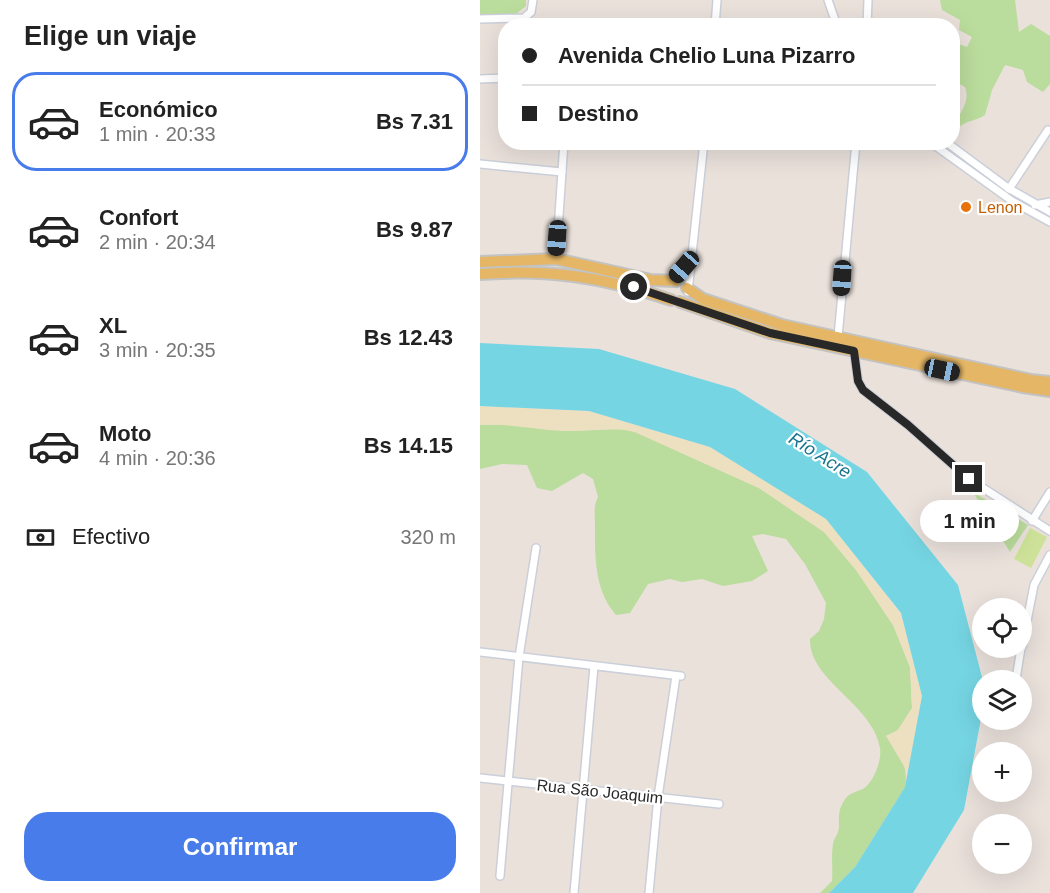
<!DOCTYPE html>
<html lang="es">
<meta charset="utf-8">
<style>
body{margin:0;font-family:Arial,sans-serif;background:#f2f2f2;color:#222;height:100vh;display:flex;flex-direction:column;font-size:22px;white-space:nowrap}
*{box-sizing:border-box;margin:0}
p{font-size:20px;color:#767676}
.icon{flex:none;width:33px;height:33px;fill:none;stroke:currentColor;stroke-width:2;stroke-linecap:round;stroke-linejoin:round}
.map{position:relative;flex:1;overflow:hidden}
.sheet{display:flex;flex-direction:column;background:#fff;width:480px}
.sheet>*{flex:none}
.hud{position:absolute;left:18px;top:18px;width:462px;height:132px;border-radius:24px;box-shadow:0 6px 24px #0002;display:grid;align-content:center;height:132px;padding:0 24px;background:#fff}
.fabs{position:absolute;left:492px;top:598px;display:grid;gap:12px}
.fabs a{display:grid;place-items:center;width:60px;height:60px;border-radius:50%;background:#fff;box-shadow:0 6px 24px #0002;font-size:30px}
.end{position:absolute;width:27px;height:27px;margin:-14px;border:8px solid #282828;background:#fff;box-shadow:0 0 0 3px #fff}
.from{border-radius:50%}
.bubble{position:absolute;height:42px;border-radius:21px;background:#fff;box-shadow:0 6px 24px #0002;font-size:20px;font-weight:700;line-height:42px;text-align:center}
.car{position:absolute;width:18px;height:36px;margin:-18px -9px;border-radius:8px;box-shadow:0 0 4px 2px #0007;background:linear-gradient(#222 24%,#8ab4d8 0 40%,#222 0 76%,#8ab4d8 0 86%,#222 0)}
.hud b{display:flex;align-items:center;gap:21px;height:57px;font-size:22px}
.hud b+b{border-top:2px solid #e0e0e0}
.hud i{width:15px;height:15px;background:#222}
ul{padding:0;list-style:none}
li{display:flex;align-items:center;gap:18px;height:99px;margin:0 12px 9px;padding:0 12px;border:3px solid transparent;border-radius:24px}
li div{flex:1}
li b{display:block;font-size:22px}
li em{font-style:normal;font-weight:700}
li.on{border-color:#487cea}
li>.icon{width:54px;height:54px;stroke-width:1.5}
h2{padding:0 24px;font-size:27px;line-height:72px}
.pay{display:flex;align-items:center;gap:15px;height:66px;padding:0 24px;font-size:22px}
.pay p{margin-inline-start:auto}
.cta{display:flex;gap:12px;margin-top:auto;padding:12px 24px}
.cta a{flex:1;height:69px;border-radius:24px;background:#487cea;color:#fff;font-size:24px;font-weight:700;line-height:69px;text-align:center}
main{display:flex;flex:1;min-height:0}
.map>svg:first-child{display:block}
.green{fill:#badc9c}
.sand{fill:#ece0c0}
.pitch{fill:#cde298}
.water{fill:#76d5e3}
.lines{fill:none;stroke-linecap:round;stroke-linejoin:round}
.street-casing{stroke:#cacfd9;stroke-width:10}
.primary-casing{stroke:#c3c3c3;stroke-width:14}
.street{stroke:#fff;stroke-width:7}
.primary{stroke:#e4b666;stroke-width:10}
.route{stroke:#282828;stroke-width:8}
.food-dot{fill:#e8710a;stroke:#fff;stroke-width:2}
.labels{text-anchor:middle;stroke-width:4.5;stroke-linejoin:round;paint-order:stroke}
.food-label{font-size:16px;fill:#c56008;stroke:#fff;text-anchor:start}
.street-label{font-size:16px;fill:#282828;stroke:#fff}
.water-label{font-size:18px;font-style:italic;fill:#18748c;stroke:#fff}
</style>
<main>
<section class="sheet">
<h2>Elige un viaje</h2>
<ul>
<li class="on"><svg class="icon" aria-label="car" viewBox="0 0 24 24"><path d="M5 17H2v-5l4-1 3-4h7l3 4 3 1v5h-3M9 17h6M6 11h13"/><circle cx="7" cy="17" r="2"/><circle cx="17" cy="17" r="2"/></svg><div><b>Económico</b><p>1 min · 20:33</p></div><em>Bs 7.31</em></li>
<li><svg class="icon" aria-label="car" viewBox="0 0 24 24"><path d="M5 17H2v-5l4-1 3-4h7l3 4 3 1v5h-3M9 17h6M6 11h13"/><circle cx="7" cy="17" r="2"/><circle cx="17" cy="17" r="2"/></svg><div><b>Confort</b><p>2 min · 20:34</p></div><em>Bs 9.87</em></li>
<li><svg class="icon" aria-label="car" viewBox="0 0 24 24"><path d="M5 17H2v-5l4-1 3-4h7l3 4 3 1v5h-3M9 17h6M6 11h13"/><circle cx="7" cy="17" r="2"/><circle cx="17" cy="17" r="2"/></svg><div><b>XL</b><p>3 min · 20:35</p></div><em>Bs 12.43</em></li>
<li><svg class="icon" aria-label="car" viewBox="0 0 24 24"><path d="M5 17H2v-5l4-1 3-4h7l3 4 3 1v5h-3M9 17h6M6 11h13"/><circle cx="7" cy="17" r="2"/><circle cx="17" cy="17" r="2"/></svg><div><b>Moto</b><p>4 min · 20:36</p></div><em>Bs 14.15</em></li>
</ul>
<div class="pay"><svg class="icon" aria-label="cash" viewBox="0 0 24 24"><path d="M3 7h18v10H3z"/><circle cx="12" cy="12" r="2"/></svg>Efectivo<p>320 m</p></div>
<div class="cta"><a>Confirmar</a></div>
</section>
<div class="map">
<svg width="570" height="893" viewBox="0 0 570 893">
<rect width="100%" height="100%" fill="#eae1db"/>
<g class="green">
<polygon points="0,0 46,0 46,6 36,14 0,14"/>
<path d="M460,0H535L539,32L551,24L570,36V84L563,92L547,82L543,70L525,65L512,90L505,115C496,121 488,120 479,127L474,123C482,112 490,100 485,87L474,81L473,77V42L487,47L492,37L479,30L480,20L462,10Z"/>
<path d="M38,424L84,431L141,429L155,432L279,488L344,532L376,570L413,625L430,667L432,708L418,730L406,736C419,751 429,767 425,787L375,867L349,893H340L352,881C353,869 351,856 353,844C354,838 359,833 359,827C359,817 358,810 364,801C368,793 376,792 383,789C394,782 402,760 400,748C393,704 329,681 330,639L339,631L344,619L346,603L325,564L306,539L283,534L272,536L288,571L272,581L243,586L222,579L202,582L190,579L168,584L150,613L136,615C114,590 115,556 115,524C115,513 113,507 118,497L113,479L103,473L72,491L57,488L47,465L22,464L0,469V425Z"/>
<polygon points="493,492 548,525 530,552"/>
</g>
<path class="sand" d="M0,406L109,411L230,447L346,519L421,614L442,696L428,773L406,736L418,730L432,708L430,667L413,625L376,570L344,532L279,488L155,432C132,426 109,432 85,431C56,430 29,423 0,425Z"/>
<polygon class="pitch" points="550,528 567,537 551,568 534,559"/>
<polygon class="water" points="0,343 119,349 255,389 387,472 478,585 503,681 502,713 484,810 433,893 349,893 375,867 425,787 442,696 421,613 346,519 230,447 109,411 0,406"/>
<g class="lines">
<defs>
<g id="street">
<polyline points="348,0 357,26"/>
<polyline points="0,19 44,18 51,12 53,0"/>
<polyline points="235,26 237,0"/>
<polyline points="387,26 388,0"/>
<polyline points="0,79 26,78"/>
<polyline points="450,142 532,201 570,222"/>
<polyline points="466,142 528,188 570,212"/>
<polyline points="0,164 82,172"/>
<polyline points="529,189 568,130"/>
<polyline points="555,205 570,202"/>
<polyline points="76,259 84,142"/>
<polyline points="191,282 209,258"/>
<polyline points="208,292 224,142"/>
<polyline points="358,337 376,142"/>
<polyline points="374,351 378,381 383,390 428,425 489,479 570,531"/>
<polyline points="552,521 570,492"/>
<polyline points="542,647 554,585 570,555"/>
<polyline points="0,652 201,676"/>
<polyline points="536,679 541,648"/>
<polyline points="0,778 239,804"/>
<polyline points="20,876 39,657 56,548"/>
<polyline points="94,893 114,666"/>
<polyline points="169,893 178,797 196,676"/>
</g>
<g id="primary">
<polyline points="0,262 76,259 171,280 196,281"/>
<path d="M0,274C70,269 125,277 191,300"/>
<polyline points="207,288 223,299 302,325 551,380 570,382"/>
<polyline points="200,302 290,333 543,387 570,391"/>
</g>
</defs>
<use href="#street" class="street-casing"/>
<use href="#primary" class="primary-casing"/>
<use href="#street" class="street"/>
<use href="#primary" class="primary"/>
</g>
<g class="lines">
<polyline class="route" points="154,287 290,333 374,351 378,381 383,390 428,425 489,479"/>
</g>
<circle class="food-dot" cx="486" cy="207" r="6"/>
<g class="labels">
<g class="food-label">
<text x="498" y="213">Lenon</text>
</g>
<g class="street-label">
<text transform="translate(120 791) rotate(6)" y="6">Rua São Joaquim</text>
</g>
<g class="water-label">
<text transform="translate(340 455) rotate(32)" y="6">Río Acre</text>
</g>
</g>
</svg>
<div class="fabs">
<a><svg class="icon" aria-label="locate" viewBox="0 0 24 24"><circle cx="12" cy="12" r="6"/><path d="M12 2v4M12 18v4M2 12h4M18 12h4"/></svg></a>
<a><svg class="icon" aria-label="layers" viewBox="0 0 24 24"><path d="M12 4l9 5-9 5-9-5zM3 14l9 5 9-5"/></svg></a>
<a>+</a>
<a>−</a>
</div>
<i class="end from" style="left:154px;top:287px"></i>
<i class="end" style="left:489px;top:479px"></i>
<div class="bubble" style="left:440px;top:500px;width:99px">1 min</div>
<i class="car" style="left:77px;top:238px;rotate:184deg"></i>
<i class="car" style="left:204px;top:267px;rotate:221deg"></i>
<i class="car" style="left:362px;top:278px;rotate:184deg"></i>
<i class="car" style="left:462px;top:370px;rotate:102deg"></i>
<div class="hud">
<b><i class="from"></i>Avenida Chelio Luna Pizarro</b>
<b><i></i>Destino</b>
</div>
</div>
</main>
